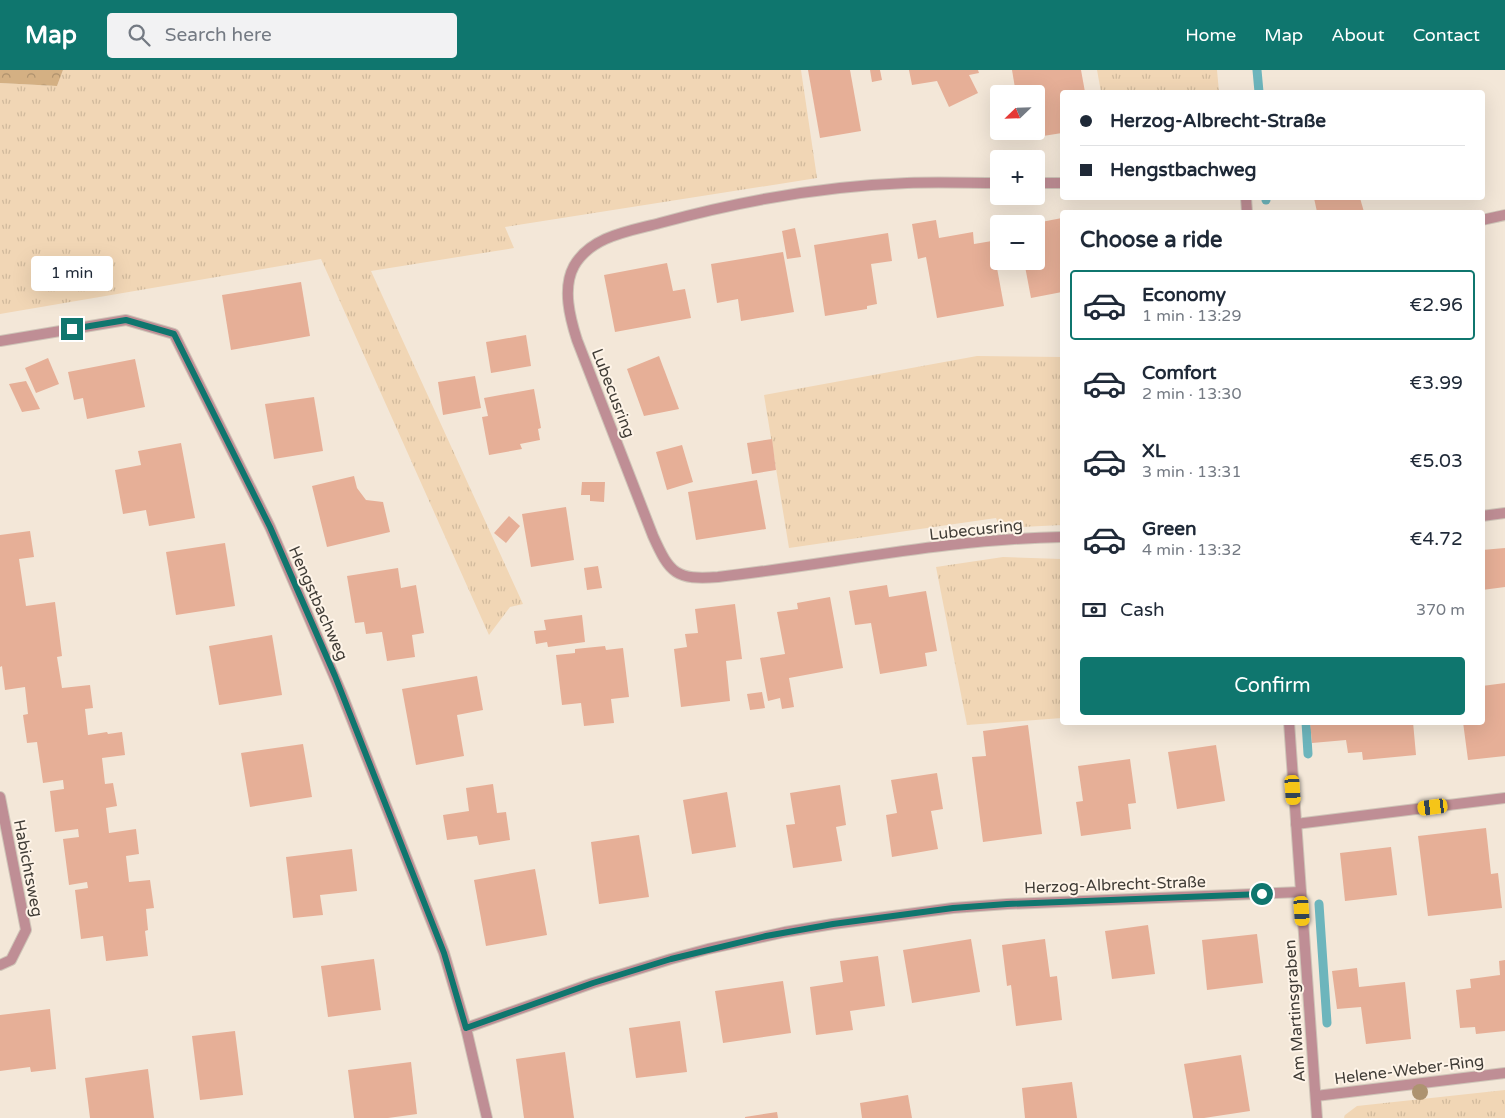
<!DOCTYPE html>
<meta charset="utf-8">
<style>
body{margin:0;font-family:"Varela Round",sans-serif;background:#f2f2f3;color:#1f2937;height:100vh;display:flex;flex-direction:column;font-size:19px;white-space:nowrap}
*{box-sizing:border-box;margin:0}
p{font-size:16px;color:#747a83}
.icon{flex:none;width:28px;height:28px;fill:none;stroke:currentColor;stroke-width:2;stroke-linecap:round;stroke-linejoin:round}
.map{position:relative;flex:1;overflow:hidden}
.details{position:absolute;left:1060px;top:140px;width:425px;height:515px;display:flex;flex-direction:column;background:#fff;border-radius:5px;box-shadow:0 5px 20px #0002}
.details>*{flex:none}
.banner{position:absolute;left:1060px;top:20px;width:425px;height:110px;border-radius:5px;box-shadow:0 5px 20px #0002;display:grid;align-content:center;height:110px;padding:0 20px;background:#fff}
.needle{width:32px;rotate:247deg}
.tools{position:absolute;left:990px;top:15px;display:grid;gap:10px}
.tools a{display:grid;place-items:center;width:55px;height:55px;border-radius:5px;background:#fff;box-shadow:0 5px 20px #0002;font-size:25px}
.end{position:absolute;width:22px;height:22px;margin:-11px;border:6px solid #0f766e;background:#fff;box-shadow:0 0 0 2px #fff}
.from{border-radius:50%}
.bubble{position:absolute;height:35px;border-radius:5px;background:#fff;box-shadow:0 5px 20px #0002;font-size:16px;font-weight:600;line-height:35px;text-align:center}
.car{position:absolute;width:15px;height:30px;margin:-15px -8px;border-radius:6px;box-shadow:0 0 4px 1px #0007;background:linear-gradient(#f5c518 24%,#345 0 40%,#f5c518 0 76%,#345 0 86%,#f5c518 0)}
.banner b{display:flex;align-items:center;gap:18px;height:48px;font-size:19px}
.banner b+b{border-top:1px solid #e0e1e3}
.banner i{width:12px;height:12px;background:#1f2937}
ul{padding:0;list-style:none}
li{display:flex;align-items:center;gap:15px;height:70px;margin:0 10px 8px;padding:0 10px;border:2px solid transparent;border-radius:5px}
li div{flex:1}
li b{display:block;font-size:19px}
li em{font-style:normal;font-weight:600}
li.active{border-color:#0f766e}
li>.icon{width:45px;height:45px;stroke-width:1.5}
h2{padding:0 20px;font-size:22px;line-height:60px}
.pay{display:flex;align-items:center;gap:12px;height:55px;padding:0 20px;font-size:19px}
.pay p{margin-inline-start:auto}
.primary-button{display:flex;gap:10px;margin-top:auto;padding:10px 20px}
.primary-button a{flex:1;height:58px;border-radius:5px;background:#0f766e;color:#fff;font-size:20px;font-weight:600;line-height:58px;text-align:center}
header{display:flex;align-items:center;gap:30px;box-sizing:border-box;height:70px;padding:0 25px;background:#0f766e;color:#fff}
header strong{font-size:24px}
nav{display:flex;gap:28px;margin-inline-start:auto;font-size:18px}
.search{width:350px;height:45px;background:#f2f2f3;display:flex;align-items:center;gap:12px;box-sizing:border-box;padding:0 18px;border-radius:5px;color:#747a83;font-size:19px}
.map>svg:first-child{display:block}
.grass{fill:url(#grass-tufts)}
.forest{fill:url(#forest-crowns)}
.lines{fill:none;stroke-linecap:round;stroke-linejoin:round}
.stream{stroke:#6db5bc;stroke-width:9}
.building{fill:#e6af97}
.minor-casing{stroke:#cfc5b8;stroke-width:12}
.minor{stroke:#bf8e95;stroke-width:10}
.tree{fill:#ad9370}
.route{stroke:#0f766e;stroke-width:6}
.labels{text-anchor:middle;stroke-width:4;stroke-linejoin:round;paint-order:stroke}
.street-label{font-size:16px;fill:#403c36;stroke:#fef4e8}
</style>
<header>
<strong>Map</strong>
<div class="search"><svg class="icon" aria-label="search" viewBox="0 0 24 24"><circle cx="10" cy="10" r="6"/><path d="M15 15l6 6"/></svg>Search here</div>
<nav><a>Home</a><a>Map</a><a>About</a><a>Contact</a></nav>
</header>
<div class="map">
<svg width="1505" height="1048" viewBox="0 0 1505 1048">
<defs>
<pattern id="grass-tufts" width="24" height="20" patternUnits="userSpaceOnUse" patternTransform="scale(1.25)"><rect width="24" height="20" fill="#f1d6b5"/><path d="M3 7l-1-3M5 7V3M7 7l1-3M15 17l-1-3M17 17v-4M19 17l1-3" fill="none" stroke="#d0b99c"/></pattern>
<pattern id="forest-crowns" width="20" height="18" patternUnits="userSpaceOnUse" patternTransform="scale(1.25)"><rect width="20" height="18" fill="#d4b083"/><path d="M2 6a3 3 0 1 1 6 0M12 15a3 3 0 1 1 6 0" fill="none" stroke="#ad906c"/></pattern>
</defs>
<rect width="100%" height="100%" fill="#f3e7d8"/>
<g class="grass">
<polygon points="63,0 801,0 817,108 505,157 514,178 371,201 523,534 510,537 489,565 321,189 0,244 0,13 57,16"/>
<polygon points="1097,0 1217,0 1219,22 1101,22"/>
<polygon points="977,286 1062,287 1062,455 1000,458 996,448 789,478 764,325"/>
<polygon points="1003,487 1062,489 1062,648 967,655 936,497"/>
<polygon points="1505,1020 1505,1048 1344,1048 1345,1045 1357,1036"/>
</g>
<polygon class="forest" points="0,0 63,0 57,16 0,13"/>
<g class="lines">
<g class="stream">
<polyline points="1257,0 1259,22"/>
<polyline points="1266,128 1266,130"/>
<polyline points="1306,652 1308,684"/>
<polyline points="1319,834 1327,953"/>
</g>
</g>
<g class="building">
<polygon points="808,0 850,0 861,61 820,68"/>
<polygon points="870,0 880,0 882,10 872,12"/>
<polygon points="909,0 978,0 979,3 969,5 978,23 949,37 937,11 912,15"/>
<polygon points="1012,0 1081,0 1085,22 1062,22 1062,63 1024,69 1023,61 1036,61 1036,24 1016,24"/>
<polygon points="1314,128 1360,128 1364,142 1317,142"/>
<polygon points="1062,148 1062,222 1031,228 1024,191 1036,191 1036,153"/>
<polygon points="936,150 939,168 973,162 974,174 992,171 1004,236 937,248 926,187 918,189 912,154"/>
<polygon points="795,158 801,187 787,189 782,161"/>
<polygon points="888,163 892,191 871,194 877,234 867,236 867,239 825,246 814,175"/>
<polygon points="783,182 794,242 741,251 738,229 717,233 711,194"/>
<polygon points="667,193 673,221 685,219 691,248 615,262 604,205"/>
<polygon points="301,212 310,266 231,280 222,225"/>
<polygon points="526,265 531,296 491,303 486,272"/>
<polygon points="659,286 679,339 644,346 627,299"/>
<polygon points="48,288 59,314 36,323 25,298"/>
<polygon points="135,289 145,337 87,349 83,328 74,330 68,302"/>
<polygon points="475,306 481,338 443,345 438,312"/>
<polygon points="26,311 40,339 22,342 9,314"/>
<polygon points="534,319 541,358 538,359 540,370 520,374 522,379 489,385 482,347 488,346 484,328"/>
<polygon points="314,327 323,381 274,389 265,334"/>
<polygon points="772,369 776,400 752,404 747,373"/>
<polygon points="181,373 195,448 149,456 146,440 123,444 115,400 141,395 138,381"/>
<polygon points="682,375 693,412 667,420 656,382"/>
<polygon points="354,406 357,418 366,430 383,432 390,462 327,477 312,416"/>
<polygon points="757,410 766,459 696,470 688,422"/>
<polygon points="582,412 605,412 604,432 590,431 590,425 581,425"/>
<polygon points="566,437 574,490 531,497 522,444"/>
<polygon points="509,446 520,456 506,473 494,463"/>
<polygon points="30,461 34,487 19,489 26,536 55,532 62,586 57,587 62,618 90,615 93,638 85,639 88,665 107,662 108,664 122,662 125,685 102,688 105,714 113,713 117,736 106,738 109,763 136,759 139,784 126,786 129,812 150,810 154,838 146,839 148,860 145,861 148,886 106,891 103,866 81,869 75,820 88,818 87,812 69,815 63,769 79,767 78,759 55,762 50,721 64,719 63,710 43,713 37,672 27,673 23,645 28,644 25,617 5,620 2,596 0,597 0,465"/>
<polygon points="225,473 235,536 176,545 166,482"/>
<polygon points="1505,478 1505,517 1482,520 1482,480"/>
<polygon points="598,496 602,518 587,520 584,498"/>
<polygon points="398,498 401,518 416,515 424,563 412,565 415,587 387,591 382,562 366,564 364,552 355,553 347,506"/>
<polygon points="887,515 889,527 926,521 937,581 925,583 927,596 880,604 871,553 855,555 849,521"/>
<polygon points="830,527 843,598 789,608 794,637 782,639 780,628 768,631 760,588 785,584 777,542 798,539 797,533"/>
<polygon points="735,534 742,589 726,591 730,631 681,637 674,579 687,577 685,564 698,563 695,539"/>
<polygon points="582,545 585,572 548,577 547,572 536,574 534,561 546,560 544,550"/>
<polygon points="272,565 282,625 219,635 209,576"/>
<polygon points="605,576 606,580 623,578 629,627 611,629 614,653 584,656 581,633 562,635 556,585 575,583 575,579"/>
<polygon points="477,606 483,640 457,645 464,686 416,695 402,619"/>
<polygon points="1505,613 1505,686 1468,690 1463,652 1482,652 1482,616"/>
<polygon points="762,622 765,638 750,640 747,624"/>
<polygon points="1310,652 1413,652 1416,685 1363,690 1362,682 1348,683 1346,670 1312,673"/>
<polygon points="1028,655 1042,764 983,772 972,687 986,686 983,661"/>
<polygon points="303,674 312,727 250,737 241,683"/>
<polygon points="1216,675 1225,731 1177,739 1168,682"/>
<polygon points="1130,689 1136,733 1128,734 1131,759 1081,766 1076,732 1083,731 1078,696"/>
<polygon points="937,703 943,739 931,741 938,779 892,787 886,745 897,743 891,710"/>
<polygon points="493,714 497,743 506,742 510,770 479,775 477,766 447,770 443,745 469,741 466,718"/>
<polygon points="840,715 846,755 836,757 842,791 793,798 786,755 795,754 790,723"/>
<polygon points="727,722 736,777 692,784 683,730"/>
<polygon points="1486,758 1491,804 1498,803 1502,838 1428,846 1418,766"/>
<polygon points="639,765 649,827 599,834 591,772"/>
<polygon points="1391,777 1397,825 1345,831 1340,783"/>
<polygon points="352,779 357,821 320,825 323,845 293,848 286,787"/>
<polygon points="535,799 547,865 486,876 474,810"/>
<polygon points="1148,855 1155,904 1112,909 1105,861"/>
<polygon points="1257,864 1263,913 1207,920 1202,870"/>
<polygon points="971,869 980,922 912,933 903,880"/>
<polygon points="1045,869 1050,907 1057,906 1062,950 1016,956 1011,915 1007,916 1002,875"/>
<polygon points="878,886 885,936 850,941 853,960 816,965 810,917 843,912 840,891"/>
<polygon points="374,889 381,940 328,947 321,896"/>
<polygon points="1505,890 1505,961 1476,964 1475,957 1460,958 1456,920 1471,918 1470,909 1500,905 1499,891"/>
<polygon points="1357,898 1359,917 1405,912 1411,969 1366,974 1361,937 1337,939 1332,901"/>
<polygon points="783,911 791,963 723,973 715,921"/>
<polygon points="50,939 56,999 31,1002 30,997 0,1001 0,945"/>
<polygon points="680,951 687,1002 636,1008 629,958"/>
<polygon points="235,961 243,1025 200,1030 192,966"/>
<polygon points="565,982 574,1048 524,1048 516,989"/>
<polygon points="1241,985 1250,1041 1204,1048 1193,1048 1184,994"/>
<polygon points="411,992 417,1044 388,1048 354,1048 348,1000"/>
<polygon points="148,999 154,1048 90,1048 85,1008"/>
<polygon points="1072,1012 1077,1048 1025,1048 1022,1018"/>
<polygon points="908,1025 912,1048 862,1048 860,1033"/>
<polygon points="777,1042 778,1048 745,1048 745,1047"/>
</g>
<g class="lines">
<defs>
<g id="minor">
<path d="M999,113C968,113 938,112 907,113C824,116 740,131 660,153C630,161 591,166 574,196C562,218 570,248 577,270L653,466C670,504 676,510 718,507C833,494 947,469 1062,467"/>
<polyline points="1036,113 1062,113"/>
<polyline points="1246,128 1247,142"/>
<polyline points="1482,150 1505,145"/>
<polyline points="0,271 126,250 174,264 270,457 341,622 444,883 466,958 487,1048"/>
<polyline points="1482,446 1505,443"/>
<polyline points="1289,652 1317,1048"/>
<polyline points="0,727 26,860 11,890 0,895"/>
<polyline points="1296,754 1505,728"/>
<polyline points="466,958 593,913 671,889 708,879 785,862 833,854 953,838 1007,834 1301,822"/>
<polyline points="1316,1026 1505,1003"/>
</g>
</defs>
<use href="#minor" class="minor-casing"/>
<use href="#minor" class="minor"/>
</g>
<circle class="tree" cx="1420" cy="1022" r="8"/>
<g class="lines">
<polyline class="route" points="72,259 126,250 174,264 270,457 335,606 444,883 466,958 593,913 671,889 766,866 833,854 953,838 1007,834 1262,824"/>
</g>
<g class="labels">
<g class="street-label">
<text transform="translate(614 323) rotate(69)" y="6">Lubecusring</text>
<text transform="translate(976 459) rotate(-6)" y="6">Lubecusring</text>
<text transform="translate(319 533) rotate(66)" y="6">Hengstbachweg</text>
<text transform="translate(29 798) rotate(79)" y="6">Habichtsweg</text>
<text transform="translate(1115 814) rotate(-2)" y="6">Herzog-Albrecht-Straße</text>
<text transform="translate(1294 941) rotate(-94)" y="6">Am Martinsgraben</text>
<text transform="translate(1409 999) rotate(-7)" y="6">Helene-Weber-Ring</text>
</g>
</g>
</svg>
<div class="tools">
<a><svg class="needle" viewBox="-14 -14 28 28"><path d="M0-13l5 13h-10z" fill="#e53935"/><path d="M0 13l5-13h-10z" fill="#747a83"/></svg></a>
<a>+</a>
<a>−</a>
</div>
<i class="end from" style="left:1262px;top:824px"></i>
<i class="end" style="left:72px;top:259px"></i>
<div class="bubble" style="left:31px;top:186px;width:82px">1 min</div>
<i class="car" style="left:1293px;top:720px;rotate:176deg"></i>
<i class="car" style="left:1433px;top:737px;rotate:263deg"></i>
<i class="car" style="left:1302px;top:841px;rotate:176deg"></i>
<div class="banner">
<b><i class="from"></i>Herzog-Albrecht-Straße</b>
<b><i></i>Hengstbachweg</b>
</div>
<section class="details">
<h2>Choose a ride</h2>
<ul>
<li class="active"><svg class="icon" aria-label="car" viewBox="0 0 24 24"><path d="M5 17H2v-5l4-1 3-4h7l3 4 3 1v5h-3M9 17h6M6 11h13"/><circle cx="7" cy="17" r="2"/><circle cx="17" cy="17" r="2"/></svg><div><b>Economy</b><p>1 min · 13:29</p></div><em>€2.96</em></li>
<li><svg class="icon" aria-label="car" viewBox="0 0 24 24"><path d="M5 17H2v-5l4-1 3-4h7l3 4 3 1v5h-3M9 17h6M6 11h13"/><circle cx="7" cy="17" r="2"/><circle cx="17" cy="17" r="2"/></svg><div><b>Comfort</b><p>2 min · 13:30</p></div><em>€3.99</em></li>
<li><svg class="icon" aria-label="car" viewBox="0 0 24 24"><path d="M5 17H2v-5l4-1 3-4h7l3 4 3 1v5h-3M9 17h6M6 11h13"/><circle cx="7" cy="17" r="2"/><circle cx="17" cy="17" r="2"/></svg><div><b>XL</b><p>3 min · 13:31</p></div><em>€5.03</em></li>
<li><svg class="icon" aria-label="car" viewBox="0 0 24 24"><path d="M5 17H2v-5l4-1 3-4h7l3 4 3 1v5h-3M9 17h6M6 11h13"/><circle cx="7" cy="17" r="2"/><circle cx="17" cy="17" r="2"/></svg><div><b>Green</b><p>4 min · 13:32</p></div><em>€4.72</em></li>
</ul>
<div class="pay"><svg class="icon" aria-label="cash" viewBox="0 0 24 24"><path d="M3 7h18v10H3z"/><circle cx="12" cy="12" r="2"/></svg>Cash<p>370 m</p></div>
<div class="primary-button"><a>Confirm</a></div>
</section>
</div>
